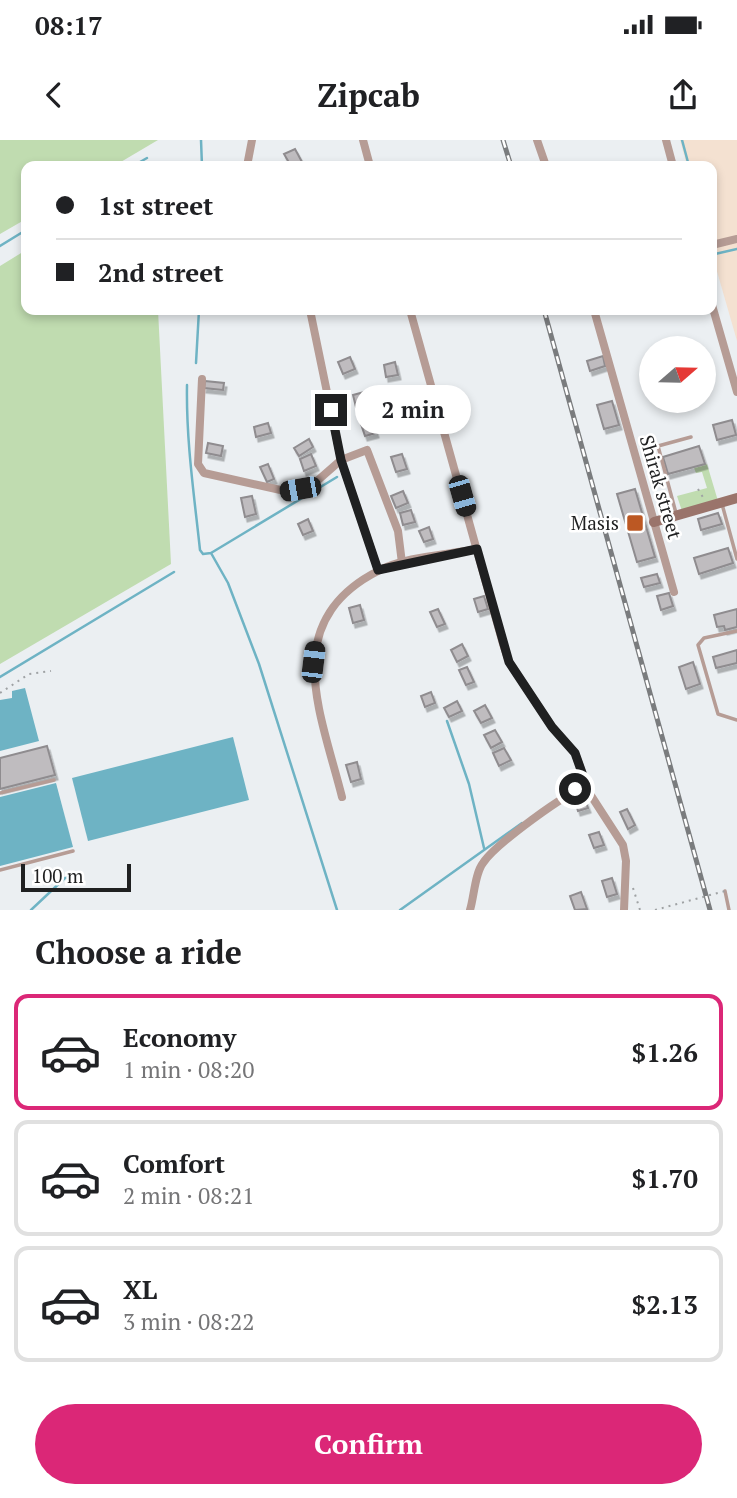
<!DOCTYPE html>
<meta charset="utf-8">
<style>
body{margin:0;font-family:"PT Serif",serif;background:#f6f6f6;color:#202124;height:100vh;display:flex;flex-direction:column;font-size:26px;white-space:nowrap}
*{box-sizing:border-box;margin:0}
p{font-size:23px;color:#757577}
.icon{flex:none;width:38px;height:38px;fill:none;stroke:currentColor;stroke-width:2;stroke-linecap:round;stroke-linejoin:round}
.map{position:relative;height:770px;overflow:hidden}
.details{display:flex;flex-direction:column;background:#fff;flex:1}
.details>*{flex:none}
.banner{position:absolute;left:21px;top:21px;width:696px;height:154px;border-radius:14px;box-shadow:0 4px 10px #0003;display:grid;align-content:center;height:154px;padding:0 35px;background:#fff}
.needle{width:46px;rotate:70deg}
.buttons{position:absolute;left:639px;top:196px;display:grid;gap:14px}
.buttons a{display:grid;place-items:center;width:77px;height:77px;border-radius:50%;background:#fff;box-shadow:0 4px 10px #0003;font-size:35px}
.scale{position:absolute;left:21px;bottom:18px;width:110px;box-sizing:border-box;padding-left:7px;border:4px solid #1f2021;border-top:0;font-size:19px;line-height:24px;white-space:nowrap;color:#1f2021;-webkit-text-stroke:5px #fff;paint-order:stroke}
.end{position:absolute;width:32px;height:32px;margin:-16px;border:9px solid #1f2021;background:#fff;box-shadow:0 0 0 4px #fff}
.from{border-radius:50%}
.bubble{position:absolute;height:49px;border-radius:24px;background:#fff;box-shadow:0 4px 10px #0003;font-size:23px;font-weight:700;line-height:49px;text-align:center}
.car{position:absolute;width:21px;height:42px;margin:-21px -10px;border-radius:9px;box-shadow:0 0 5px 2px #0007;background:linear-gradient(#222 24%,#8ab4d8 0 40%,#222 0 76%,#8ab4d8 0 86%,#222 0)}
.banner b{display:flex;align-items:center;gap:24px;height:66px;font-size:26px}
.banner b+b{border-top:2px solid #e0e0e0}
.banner i{width:18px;height:18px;background:#202124}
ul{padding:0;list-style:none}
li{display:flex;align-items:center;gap:21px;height:116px;margin:0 14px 10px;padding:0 21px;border:4px solid #e0e0e0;border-radius:14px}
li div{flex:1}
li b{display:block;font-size:26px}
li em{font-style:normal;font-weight:700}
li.active{border-color:#db2777}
li>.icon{width:63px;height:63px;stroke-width:1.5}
h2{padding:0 35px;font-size:32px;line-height:84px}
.primary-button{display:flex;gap:14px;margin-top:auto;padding:14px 35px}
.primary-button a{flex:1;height:80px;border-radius:42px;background:#db2777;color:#fff;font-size:28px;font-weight:700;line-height:80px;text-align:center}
.status{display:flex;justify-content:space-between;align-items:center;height:49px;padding:0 35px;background:#fff;direction:ltr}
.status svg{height:19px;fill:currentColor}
header{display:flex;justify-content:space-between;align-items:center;height:91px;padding:0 35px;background:#fff;font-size:32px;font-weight:700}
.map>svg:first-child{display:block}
.industrial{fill:#f4e1d1}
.green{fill:#c0dcb0}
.water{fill:#6eb3c4}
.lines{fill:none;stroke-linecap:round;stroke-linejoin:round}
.stream{stroke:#6eb3c4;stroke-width:2.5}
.building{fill:#bfbcbf;stroke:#8f8c8f;stroke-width:2;filter:url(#shadow)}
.path{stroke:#9fa2a4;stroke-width:2;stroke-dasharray:2 5;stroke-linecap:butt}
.lane{stroke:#b69c95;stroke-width:3.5}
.street{stroke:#b69c95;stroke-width:8}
.secondary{stroke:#9a746b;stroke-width:10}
.rail-casing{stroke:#7a7c7e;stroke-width:5}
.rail{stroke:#fff;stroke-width:2.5;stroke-dasharray:8;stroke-linecap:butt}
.path-bridge{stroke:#9fa2a4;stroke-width:2;stroke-dasharray:2 5;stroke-linecap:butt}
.route{stroke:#1f2021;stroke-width:9}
.poi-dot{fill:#bc5823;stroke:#fff;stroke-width:2.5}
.labels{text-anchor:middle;stroke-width:5;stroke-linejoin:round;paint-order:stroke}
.street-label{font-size:19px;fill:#1f2021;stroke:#fff}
.poi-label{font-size:19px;fill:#1f2021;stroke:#fff;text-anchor:end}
</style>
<div class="status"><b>08:17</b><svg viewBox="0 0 49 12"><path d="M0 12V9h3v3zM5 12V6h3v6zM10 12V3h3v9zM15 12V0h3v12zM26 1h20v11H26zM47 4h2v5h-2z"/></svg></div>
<header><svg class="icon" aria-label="back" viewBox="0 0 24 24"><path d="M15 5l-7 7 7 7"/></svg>Zipcab<svg class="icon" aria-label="share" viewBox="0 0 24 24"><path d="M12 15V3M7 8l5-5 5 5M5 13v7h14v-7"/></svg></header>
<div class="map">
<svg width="737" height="770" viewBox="0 0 737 770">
<defs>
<filter id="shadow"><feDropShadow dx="2.5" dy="4.5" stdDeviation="0" flood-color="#0004"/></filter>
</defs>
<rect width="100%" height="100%" fill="#ebeff2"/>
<polygon class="industrial" points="680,0 737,0 737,201 712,114 712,26 687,26"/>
<g class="green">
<polygon points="0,0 158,0 114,26 26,26 26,79 0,94"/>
<polygon points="26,110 26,170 158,170 171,424 0,524 0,126"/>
<polygon points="707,324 718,361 682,371 677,356 707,348 702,332 696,333 694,328"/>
</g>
<g class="water">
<polygon points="25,548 39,601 0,611 0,560 12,558 12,551"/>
<polygon points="233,597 249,660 88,701 72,638"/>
<polygon points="56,643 73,707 0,726 0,657"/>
</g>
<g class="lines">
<g class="stream">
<polyline points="201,0 202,26"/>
<polyline points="682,0 689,26"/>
<polyline points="133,26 147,18"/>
<polyline points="0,106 26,90"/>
<polyline points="715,114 737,109"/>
<polyline points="196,223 199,170"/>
<path d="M187,245C186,300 194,354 200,410L203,414L211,413L337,337"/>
<polyline points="211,413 228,443 259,524 337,770"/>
<polyline points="0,537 174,432"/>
<polyline points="447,581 469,644 484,708"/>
<polyline points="559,657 573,647"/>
<polyline points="31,770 65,738 76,734"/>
<polyline points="400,770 522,683"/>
</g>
</g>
<g class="building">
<polygon points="295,9 302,22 291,26 284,14"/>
<polygon points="603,216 605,226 590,231 587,221"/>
<polygon points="350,217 355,229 343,234 338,222"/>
<polygon points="395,222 398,235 386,237 384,225"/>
<polygon points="205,241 224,243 223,250 204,248"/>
<polygon points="364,252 367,265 356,267 353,255"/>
<polygon points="612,261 619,285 604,289 597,265"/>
<polygon points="732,280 736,295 717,300 713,285"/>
<polygon points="372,281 376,293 365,296 361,284"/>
<polygon points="268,283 271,293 256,297 254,287"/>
<polygon points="309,299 313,307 299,316 294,308"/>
<polygon points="208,303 223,306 221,316 206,313"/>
<polygon points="699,306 705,324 668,334 663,317"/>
<polygon points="311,314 316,326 304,331 300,319"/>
<polygon points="402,314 407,329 396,332 391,317"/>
<polygon points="268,324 274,339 267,342 260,327"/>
<polygon points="635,349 655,417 637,422 617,354"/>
<polygon points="403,351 408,363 396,368 391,356"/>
<polygon points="252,356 256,374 245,377 241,358"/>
<polygon points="411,370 415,382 403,385 400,373"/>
<polygon points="718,373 722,384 701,390 698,379"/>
<polygon points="308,379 313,391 303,395 298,384"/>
<polygon points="429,387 433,399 424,402 419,391"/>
<polygon points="728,408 733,423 699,434 694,418"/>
<polygon points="657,434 660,443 644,447 641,438"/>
<polygon points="669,453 673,466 661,470 657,456"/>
<polygon points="484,456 488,469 478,472 474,459"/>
<polygon points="360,465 364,480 353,483 349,468"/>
<polygon points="438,469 445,484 437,487 430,472"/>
<polygon points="737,469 737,487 725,490 724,486 717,487 714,475"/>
<polygon points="462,504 468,516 457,522 451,510"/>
<polygon points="737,510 737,523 716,528 713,517"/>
<polygon points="693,522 700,544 686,549 679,527"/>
<polygon points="467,527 474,542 466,545 459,530"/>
<polygon points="431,552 435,563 425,567 421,556"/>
<polygon points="457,561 462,571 449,577 444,568"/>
<polygon points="485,565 492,578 481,583 474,571"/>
<polygon points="495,590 502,602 491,608 484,595"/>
<polygon points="47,606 55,635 0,649 0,618"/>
<polygon points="504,608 511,620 499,626 493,613"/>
<polygon points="357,622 361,639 351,642 346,625"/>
<polygon points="583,655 588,668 578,671 574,658"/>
<polygon points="627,669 635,685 628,689 620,672"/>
<polygon points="599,692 604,705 594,708 589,695"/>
<polygon points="612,738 617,754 607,757 602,741"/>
<polygon points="581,752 587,769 575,770 570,756"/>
</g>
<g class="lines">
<g class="path">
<polyline points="698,349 704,359"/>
<polyline points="0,553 29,534 51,531"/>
<polyline points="633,748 640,770"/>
</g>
<g class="lane">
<polyline points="722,364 737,419"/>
<polyline points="676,373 658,306 691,297"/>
<polyline points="737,491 704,498 698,505 718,574 737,580"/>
<polyline points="0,653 54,640"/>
<polyline points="0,730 73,711"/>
<polyline points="725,751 729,770"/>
</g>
<g class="street">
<polyline points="363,0 370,26"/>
<polyline points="537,0 546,26"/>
<polyline points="666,0 673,26"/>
<polyline points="247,26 252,0"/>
<polyline points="712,105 737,99"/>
<polyline points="712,165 737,252"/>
<polyline points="310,170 341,320 378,430"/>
<polyline points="410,170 503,504 509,522 552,587 575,613 590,654 623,705 626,721 624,770"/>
<polyline points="594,170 674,452"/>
<polyline points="202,239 198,324 204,333 285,351 317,341 341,320 367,310 398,391 402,423"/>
<path d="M342,657C321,573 278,482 378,431C406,416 446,415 477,409"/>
<path d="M470,770C474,757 475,733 483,723C495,705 567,651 587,647"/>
</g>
<polyline class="secondary" points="654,382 737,358"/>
<defs>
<g id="rail">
<polyline points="503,0 511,26"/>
<polyline points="544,170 710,770"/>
</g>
</defs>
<use href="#rail" class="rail-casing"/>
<use href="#rail" class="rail"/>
<polyline class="path-bridge" points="655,770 725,751"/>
</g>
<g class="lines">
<polyline class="route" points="331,270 341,320 378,430 477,409 509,522 552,587 575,613 587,647 575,649"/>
</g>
<rect class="poi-dot" x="626" y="374" width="18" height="18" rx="3.5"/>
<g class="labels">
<g class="street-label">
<text transform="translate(661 347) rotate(74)" y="7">Shirak street</text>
</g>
<g class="poi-label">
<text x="619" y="390">Masis</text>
</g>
</g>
</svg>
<div class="buttons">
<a><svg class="needle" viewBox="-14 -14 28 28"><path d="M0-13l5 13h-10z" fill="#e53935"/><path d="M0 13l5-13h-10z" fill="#757577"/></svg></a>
</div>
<div class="scale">100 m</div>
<i class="end from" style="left:575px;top:649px"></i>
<i class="end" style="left:331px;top:270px"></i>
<div class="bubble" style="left:355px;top:245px;width:116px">2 min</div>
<i class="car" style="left:300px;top:349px;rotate:260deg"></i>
<i class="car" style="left:462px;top:356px;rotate:164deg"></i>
<i class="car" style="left:313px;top:522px;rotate:7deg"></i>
<div class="banner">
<b><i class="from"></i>1st street</b>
<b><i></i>2nd street</b>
</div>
</div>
<section class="details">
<h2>Choose a ride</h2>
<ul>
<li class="active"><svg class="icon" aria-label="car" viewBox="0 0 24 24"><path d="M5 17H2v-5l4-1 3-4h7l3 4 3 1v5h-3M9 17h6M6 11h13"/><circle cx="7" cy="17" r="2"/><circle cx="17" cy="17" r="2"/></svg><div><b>Economy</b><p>1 min · 08:20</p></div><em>$1.26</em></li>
<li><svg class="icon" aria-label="car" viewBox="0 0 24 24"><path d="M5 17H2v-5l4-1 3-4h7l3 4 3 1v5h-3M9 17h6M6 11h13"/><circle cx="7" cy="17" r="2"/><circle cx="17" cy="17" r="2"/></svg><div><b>Comfort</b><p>2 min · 08:21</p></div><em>$1.70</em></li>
<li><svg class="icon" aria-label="car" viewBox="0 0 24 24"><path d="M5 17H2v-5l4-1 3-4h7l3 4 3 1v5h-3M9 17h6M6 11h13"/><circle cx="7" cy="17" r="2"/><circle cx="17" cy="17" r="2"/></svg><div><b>XL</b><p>3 min · 08:22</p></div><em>$2.13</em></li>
</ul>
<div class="primary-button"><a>Confirm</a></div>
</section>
